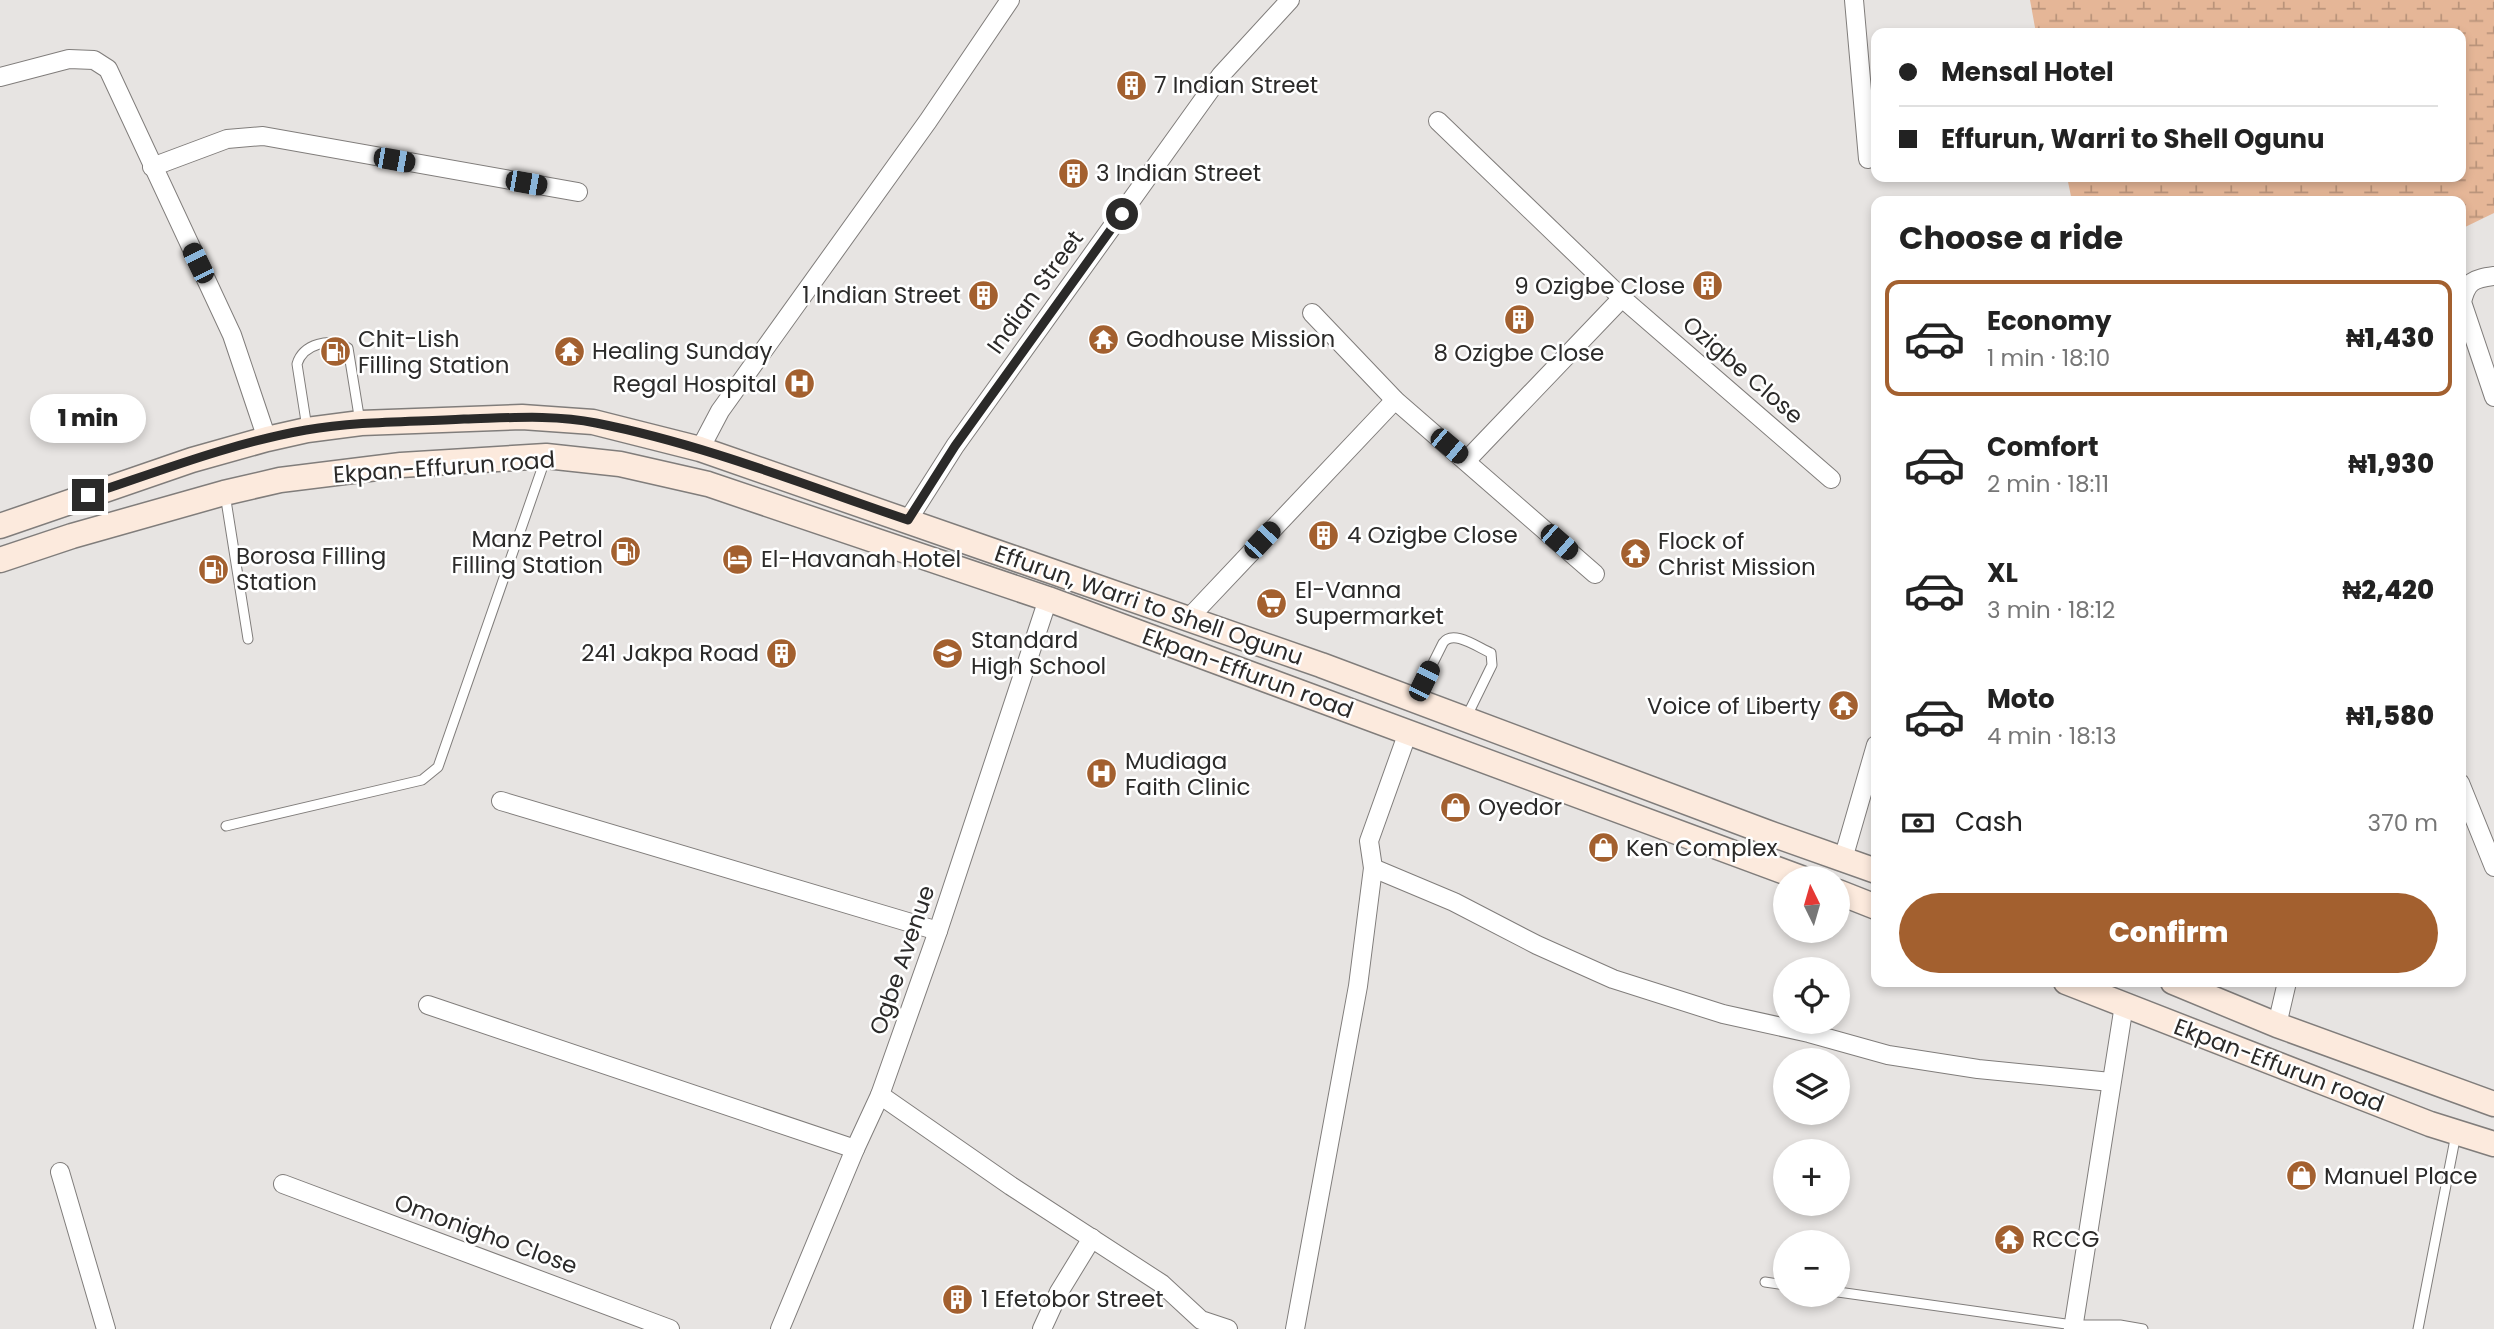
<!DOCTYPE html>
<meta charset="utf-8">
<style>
body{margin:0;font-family:Poppins,sans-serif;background:#f6f6f6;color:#222;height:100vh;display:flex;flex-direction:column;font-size:26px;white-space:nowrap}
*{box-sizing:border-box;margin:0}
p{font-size:23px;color:#767676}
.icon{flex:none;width:38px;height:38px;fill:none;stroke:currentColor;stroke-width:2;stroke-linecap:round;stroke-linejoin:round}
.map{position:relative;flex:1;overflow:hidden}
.sheet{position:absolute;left:1871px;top:196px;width:595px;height:791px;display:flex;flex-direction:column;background:#fff;border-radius:14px;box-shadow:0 4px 10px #0003}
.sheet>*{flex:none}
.guide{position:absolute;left:1871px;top:28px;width:595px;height:154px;border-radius:14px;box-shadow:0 4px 10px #0003;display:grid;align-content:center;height:154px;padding:0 28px;background:#fff}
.needle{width:46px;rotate:355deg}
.buttons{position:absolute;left:1773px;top:866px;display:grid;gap:14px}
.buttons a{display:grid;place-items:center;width:77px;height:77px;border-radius:50%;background:#fff;box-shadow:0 4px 10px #0003;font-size:35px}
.end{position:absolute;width:32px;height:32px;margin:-16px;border:9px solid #2b2a29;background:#fff;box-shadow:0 0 0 4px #fff}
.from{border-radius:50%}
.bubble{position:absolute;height:49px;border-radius:24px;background:#fff;box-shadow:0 4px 10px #0003;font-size:23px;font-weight:800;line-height:49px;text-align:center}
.car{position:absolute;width:21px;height:42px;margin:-21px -10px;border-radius:9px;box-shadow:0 0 5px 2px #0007;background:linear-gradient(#222 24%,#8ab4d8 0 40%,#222 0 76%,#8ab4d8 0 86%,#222 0)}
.guide b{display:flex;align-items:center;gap:24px;height:66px;font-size:26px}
.guide b+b{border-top:2px solid #e0e0e0}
.guide i{width:18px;height:18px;background:#222}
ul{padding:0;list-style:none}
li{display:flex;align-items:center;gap:21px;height:116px;margin:0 14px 10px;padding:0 14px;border:4px solid transparent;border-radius:14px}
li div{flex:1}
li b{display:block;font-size:26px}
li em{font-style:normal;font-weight:800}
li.current{border-color:#a3602f}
li>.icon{width:63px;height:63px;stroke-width:1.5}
h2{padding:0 28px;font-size:32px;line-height:84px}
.pay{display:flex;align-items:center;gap:18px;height:77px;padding:0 28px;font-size:26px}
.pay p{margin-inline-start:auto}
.cta{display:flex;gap:14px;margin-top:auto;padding:14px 28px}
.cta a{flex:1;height:80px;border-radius:42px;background:#a3602f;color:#fff;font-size:28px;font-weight:800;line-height:80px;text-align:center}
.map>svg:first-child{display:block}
.wetland{fill:url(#wetland-marsh)}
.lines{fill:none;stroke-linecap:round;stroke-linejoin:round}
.service-casing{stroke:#807d7b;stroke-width:11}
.minor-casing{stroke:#807d7b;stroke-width:20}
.secondary-casing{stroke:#807d7b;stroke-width:27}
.service{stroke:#fff;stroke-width:9}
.minor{stroke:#fff;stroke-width:18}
.secondary{stroke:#fceadd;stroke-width:24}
.route{stroke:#2b2a29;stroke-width:9}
.labels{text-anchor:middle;stroke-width:5;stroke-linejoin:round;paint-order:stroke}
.poi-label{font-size:23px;fill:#2b2a29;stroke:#fff;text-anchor:start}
.street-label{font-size:23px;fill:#2b2a29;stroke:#fff}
</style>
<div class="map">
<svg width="2494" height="1329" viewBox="0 0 2494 1329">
<defs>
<pattern id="wetland-marsh" width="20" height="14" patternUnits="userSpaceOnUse" patternTransform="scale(1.75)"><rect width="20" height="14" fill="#e5b697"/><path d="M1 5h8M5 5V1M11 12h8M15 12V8" fill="none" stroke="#ba947b"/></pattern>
</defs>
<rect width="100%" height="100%" fill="#e7e4e2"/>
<polygon class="wetland" points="2030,0 2494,0 2494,213 2461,229 2460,201 2072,201 2067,177 2460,177 2460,33 2036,33"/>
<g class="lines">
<defs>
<g id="service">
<path d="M307,428L297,364C303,344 330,337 348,348L360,422"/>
<polyline points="225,494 248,639"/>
<path d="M1415,699L1443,643C1453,629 1477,647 1491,653L1492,665L1467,716"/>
<polyline points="226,826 422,780 438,767 545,460"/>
<polyline points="1765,1282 1785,1285"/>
<polyline points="1838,1292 2073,1325 2120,1325 2143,1329"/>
<polyline points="2418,1329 2456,1134"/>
</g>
<g id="minor">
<polyline points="1854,0 1868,159"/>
<polyline points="0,77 69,59 94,60 108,69 232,335 267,439"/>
<polyline points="1438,121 1622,298 1831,479"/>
<polyline points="152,167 227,139 263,136 578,192"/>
<path d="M2494,276C2473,279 2467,281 2462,302L2494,397"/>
<polyline points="1312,313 1395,400 1595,574"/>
<polyline points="700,449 720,411 928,121 1010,0"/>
<polyline points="1466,461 1622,298"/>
<polyline points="908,520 955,446 1221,75 1290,0"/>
<polyline points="1187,620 1395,400"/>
<polyline points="2460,783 2494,867"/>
<polyline points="501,801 938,931"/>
<polyline points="1843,859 1876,745"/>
<polyline points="1373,868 1454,902 1537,945 1613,979 1723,1014 1809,1033 1888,1055 1978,1069 2111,1082"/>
<polyline points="428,1005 855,1149"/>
<polyline points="2277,1025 2287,982"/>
<polyline points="880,1095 1011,1186 1162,1284 1201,1320 1228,1329"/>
<polyline points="60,1172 106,1329"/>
<polyline points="283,1184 670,1329"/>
<polyline points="780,1329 855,1149 880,1095 938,931 1048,599"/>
<polyline points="1042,1329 1059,1292 1092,1238"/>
<polyline points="1295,1329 1358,986 1373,868 1369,841 1408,732"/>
<polyline points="2073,1329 2124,1005"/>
</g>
<g id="secondary">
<polyline points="0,526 192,460 267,439 307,430 361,423 522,417 593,422 700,449 1321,665 1766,832 1876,871"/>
<polyline points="0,560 72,536 224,493 280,480 401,465 546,456 620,464 708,484 1048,599 1801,878"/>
<polyline points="1838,892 1876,907"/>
<polyline points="2066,982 2430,1124 2494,1144"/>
<polyline points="2173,982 2277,1025 2494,1104"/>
</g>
</defs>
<use href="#service" class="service-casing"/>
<use href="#minor" class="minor-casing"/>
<use href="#secondary" class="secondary-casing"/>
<use href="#service" class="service"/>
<use href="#minor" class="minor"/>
<use href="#secondary" class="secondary"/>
</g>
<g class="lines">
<path class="route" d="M88,495C160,471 232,443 306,430C358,421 411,422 464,419C507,418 553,414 596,423C703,444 805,485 908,520L955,446L1122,214"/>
</g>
<defs>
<symbol id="building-disc" viewBox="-11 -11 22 22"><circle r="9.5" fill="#a3602f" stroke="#fff"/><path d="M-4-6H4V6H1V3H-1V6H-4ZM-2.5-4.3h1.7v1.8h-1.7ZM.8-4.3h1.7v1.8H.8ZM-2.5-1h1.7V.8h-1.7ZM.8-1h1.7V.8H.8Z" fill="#fff"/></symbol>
<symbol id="temple-disc" viewBox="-11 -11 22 22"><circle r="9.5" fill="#a3602f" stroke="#fff"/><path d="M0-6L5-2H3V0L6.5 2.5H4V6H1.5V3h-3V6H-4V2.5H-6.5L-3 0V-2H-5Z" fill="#fff"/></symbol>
<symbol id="fuel-disc" viewBox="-11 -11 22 22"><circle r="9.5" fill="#a3602f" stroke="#fff"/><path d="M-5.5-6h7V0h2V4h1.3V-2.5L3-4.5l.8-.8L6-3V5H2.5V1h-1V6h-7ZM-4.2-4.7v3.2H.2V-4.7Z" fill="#fff"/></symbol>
<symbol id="hospital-disc" viewBox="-11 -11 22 22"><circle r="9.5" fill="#a3602f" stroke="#fff"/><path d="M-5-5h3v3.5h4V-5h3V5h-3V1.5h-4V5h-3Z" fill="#fff"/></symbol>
<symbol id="hotel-disc" viewBox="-11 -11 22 22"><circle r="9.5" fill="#a3602f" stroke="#fff"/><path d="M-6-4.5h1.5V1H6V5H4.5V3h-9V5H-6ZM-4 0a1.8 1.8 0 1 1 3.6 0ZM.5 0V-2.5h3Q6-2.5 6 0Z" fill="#fff"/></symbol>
<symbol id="supermarket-disc" viewBox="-11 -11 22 22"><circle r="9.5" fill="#a3602f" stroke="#fff"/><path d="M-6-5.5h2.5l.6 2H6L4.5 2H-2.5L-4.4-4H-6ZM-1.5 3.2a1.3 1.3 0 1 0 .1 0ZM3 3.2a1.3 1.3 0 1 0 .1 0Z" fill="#fff"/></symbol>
<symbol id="school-disc" viewBox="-11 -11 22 22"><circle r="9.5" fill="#a3602f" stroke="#fff"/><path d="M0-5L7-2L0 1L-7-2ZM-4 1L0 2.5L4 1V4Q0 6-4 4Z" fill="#fff"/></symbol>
<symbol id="shop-disc" viewBox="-11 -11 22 22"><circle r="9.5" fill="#a3602f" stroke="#fff"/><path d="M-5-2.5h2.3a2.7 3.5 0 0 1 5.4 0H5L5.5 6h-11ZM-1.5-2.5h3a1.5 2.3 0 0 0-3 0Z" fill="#fff"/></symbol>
</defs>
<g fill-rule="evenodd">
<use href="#building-disc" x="1114" y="68" width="35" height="35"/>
<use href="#building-disc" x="1056" y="156" width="35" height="35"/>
<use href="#building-disc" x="1690" y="268" width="35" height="35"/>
<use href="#building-disc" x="966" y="278" width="35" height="35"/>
<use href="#building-disc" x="1502" y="302" width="35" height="35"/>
<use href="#temple-disc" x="1086" y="322" width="35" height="35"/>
<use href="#temple-disc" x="552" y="334" width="35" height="35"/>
<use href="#fuel-disc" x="318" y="334" width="35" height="35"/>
<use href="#hospital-disc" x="782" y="366" width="35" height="35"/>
<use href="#building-disc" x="1306" y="518" width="35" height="35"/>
<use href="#fuel-disc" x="608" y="534" width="35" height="35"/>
<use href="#temple-disc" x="1618" y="536" width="35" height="35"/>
<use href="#hotel-disc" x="720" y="542" width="35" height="35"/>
<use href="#fuel-disc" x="196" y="552" width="35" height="35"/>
<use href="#supermarket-disc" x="1254" y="586" width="35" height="35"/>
<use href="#building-disc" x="764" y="636" width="35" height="35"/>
<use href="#school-disc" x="930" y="636" width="35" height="35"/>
<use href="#temple-disc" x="1826" y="688" width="35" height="35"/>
<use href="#hospital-disc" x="1084" y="756" width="35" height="35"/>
<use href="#shop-disc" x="1438" y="790" width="35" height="35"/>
<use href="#shop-disc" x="1586" y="830" width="35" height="35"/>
<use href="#shop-disc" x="2284" y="1158" width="35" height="35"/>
<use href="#temple-disc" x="1992" y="1222" width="35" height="35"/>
<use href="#building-disc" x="940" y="1282" width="35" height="35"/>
</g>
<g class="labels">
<g class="poi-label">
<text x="1154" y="93">7 Indian Street</text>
<text x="1096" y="181">3 Indian Street</text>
<text x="1685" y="294" text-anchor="end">9 Ozigbe Close</text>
<text x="961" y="303" text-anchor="end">1 Indian Street</text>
<text x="358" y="347">Chit-Lish<tspan x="358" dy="26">Filling Station</tspan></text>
<text x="1126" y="347">Godhouse Mission</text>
<text x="592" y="359">Healing Sunday</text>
<text x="1519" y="361" text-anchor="middle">8 Ozigbe Close</text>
<text x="777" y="392" text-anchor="end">Regal Hospital</text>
<text x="1347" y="543">4 Ozigbe Close</text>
<text x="603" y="547" text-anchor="end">Manz Petrol<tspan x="603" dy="26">Filling Station</tspan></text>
<text x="1658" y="549">Flock of<tspan x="1658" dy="26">Christ Mission</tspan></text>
<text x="236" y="564">Borosa Filling<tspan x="236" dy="26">Station</tspan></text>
<text x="761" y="567">El-Havanah Hotel</text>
<text x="1295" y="598">El-Vanna<tspan x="1295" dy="26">Supermarket</tspan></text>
<text x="971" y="648">Standard<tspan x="971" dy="26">High School</tspan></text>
<text x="759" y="661" text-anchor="end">241 Jakpa Road</text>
<text x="1821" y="714" text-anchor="end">Voice of Liberty</text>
<text x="1125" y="769">Mudiaga<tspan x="1125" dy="26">Faith Clinic</tspan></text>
<text x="1478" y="815">Oyedor</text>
<text x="1626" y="856">Ken Complex</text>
<text x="2324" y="1184">Manuel Place</text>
<text x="2032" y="1247">RCCG</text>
<text x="981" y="1307">1 Efetobor Street</text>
</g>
<g class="street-label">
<text transform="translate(1035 292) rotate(-54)" y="8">Indian Street</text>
<text transform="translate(1743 370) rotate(41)" y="8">Ozigbe Close</text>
<text transform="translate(444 467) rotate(-4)" y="8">Ekpan-Effurun road</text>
<text transform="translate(1149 605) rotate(19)" y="8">Effurun, Warri to Shell Ogunu</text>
<text transform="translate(1248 673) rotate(20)" y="8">Ekpan-Effurun road</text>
<text transform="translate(902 960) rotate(-71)" y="8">Ogbe Avenue</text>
<text transform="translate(2279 1065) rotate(21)" y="8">Ekpan-Effurun road</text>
<text transform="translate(486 1234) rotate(20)" y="8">Omonigho Close</text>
</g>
</g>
</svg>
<div class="buttons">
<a><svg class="needle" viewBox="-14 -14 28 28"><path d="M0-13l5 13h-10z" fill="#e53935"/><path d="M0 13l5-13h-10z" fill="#767676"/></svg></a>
<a><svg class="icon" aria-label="locate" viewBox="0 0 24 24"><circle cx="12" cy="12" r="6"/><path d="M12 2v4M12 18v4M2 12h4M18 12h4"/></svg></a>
<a><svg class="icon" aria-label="layers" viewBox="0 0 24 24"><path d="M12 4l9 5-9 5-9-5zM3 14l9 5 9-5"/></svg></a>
<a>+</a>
<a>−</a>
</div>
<i class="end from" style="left:1122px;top:214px"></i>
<i class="end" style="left:88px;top:495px"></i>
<div class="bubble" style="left:30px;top:394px;width:116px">1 min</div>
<i class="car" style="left:394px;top:160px;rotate:100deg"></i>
<i class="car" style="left:526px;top:183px;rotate:100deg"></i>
<i class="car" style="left:198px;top:263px;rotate:334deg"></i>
<i class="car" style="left:1449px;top:446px;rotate:130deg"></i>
<i class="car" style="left:1262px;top:540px;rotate:43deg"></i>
<i class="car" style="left:1559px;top:542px;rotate:131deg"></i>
<i class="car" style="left:1424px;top:681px;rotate:26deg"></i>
<div class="guide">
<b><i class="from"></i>Mensal Hotel</b>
<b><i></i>Effurun, Warri to Shell Ogunu</b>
</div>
<section class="sheet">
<h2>Choose a ride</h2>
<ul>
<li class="current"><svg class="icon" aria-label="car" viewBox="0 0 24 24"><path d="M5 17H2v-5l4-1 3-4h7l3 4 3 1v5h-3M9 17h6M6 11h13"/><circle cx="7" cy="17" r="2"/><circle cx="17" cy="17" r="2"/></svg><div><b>Economy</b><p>1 min · 18:10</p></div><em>₦1,430</em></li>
<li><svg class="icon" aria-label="car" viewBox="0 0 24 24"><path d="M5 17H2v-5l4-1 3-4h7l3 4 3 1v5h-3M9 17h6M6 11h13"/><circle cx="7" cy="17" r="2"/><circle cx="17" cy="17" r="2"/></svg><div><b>Comfort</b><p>2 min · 18:11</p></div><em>₦1,930</em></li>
<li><svg class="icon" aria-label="car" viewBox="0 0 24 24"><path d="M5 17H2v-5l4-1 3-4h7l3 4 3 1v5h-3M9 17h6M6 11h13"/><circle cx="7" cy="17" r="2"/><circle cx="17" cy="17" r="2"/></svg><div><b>XL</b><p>3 min · 18:12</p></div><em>₦2,420</em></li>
<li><svg class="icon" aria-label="car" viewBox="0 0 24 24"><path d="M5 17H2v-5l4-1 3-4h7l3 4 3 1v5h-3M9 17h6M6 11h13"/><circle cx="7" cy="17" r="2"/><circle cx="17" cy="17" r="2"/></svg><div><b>Moto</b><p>4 min · 18:13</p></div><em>₦1,580</em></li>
</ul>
<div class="pay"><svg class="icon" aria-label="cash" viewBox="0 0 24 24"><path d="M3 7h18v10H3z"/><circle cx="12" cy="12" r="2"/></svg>Cash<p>370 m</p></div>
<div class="cta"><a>Confirm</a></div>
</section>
</div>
